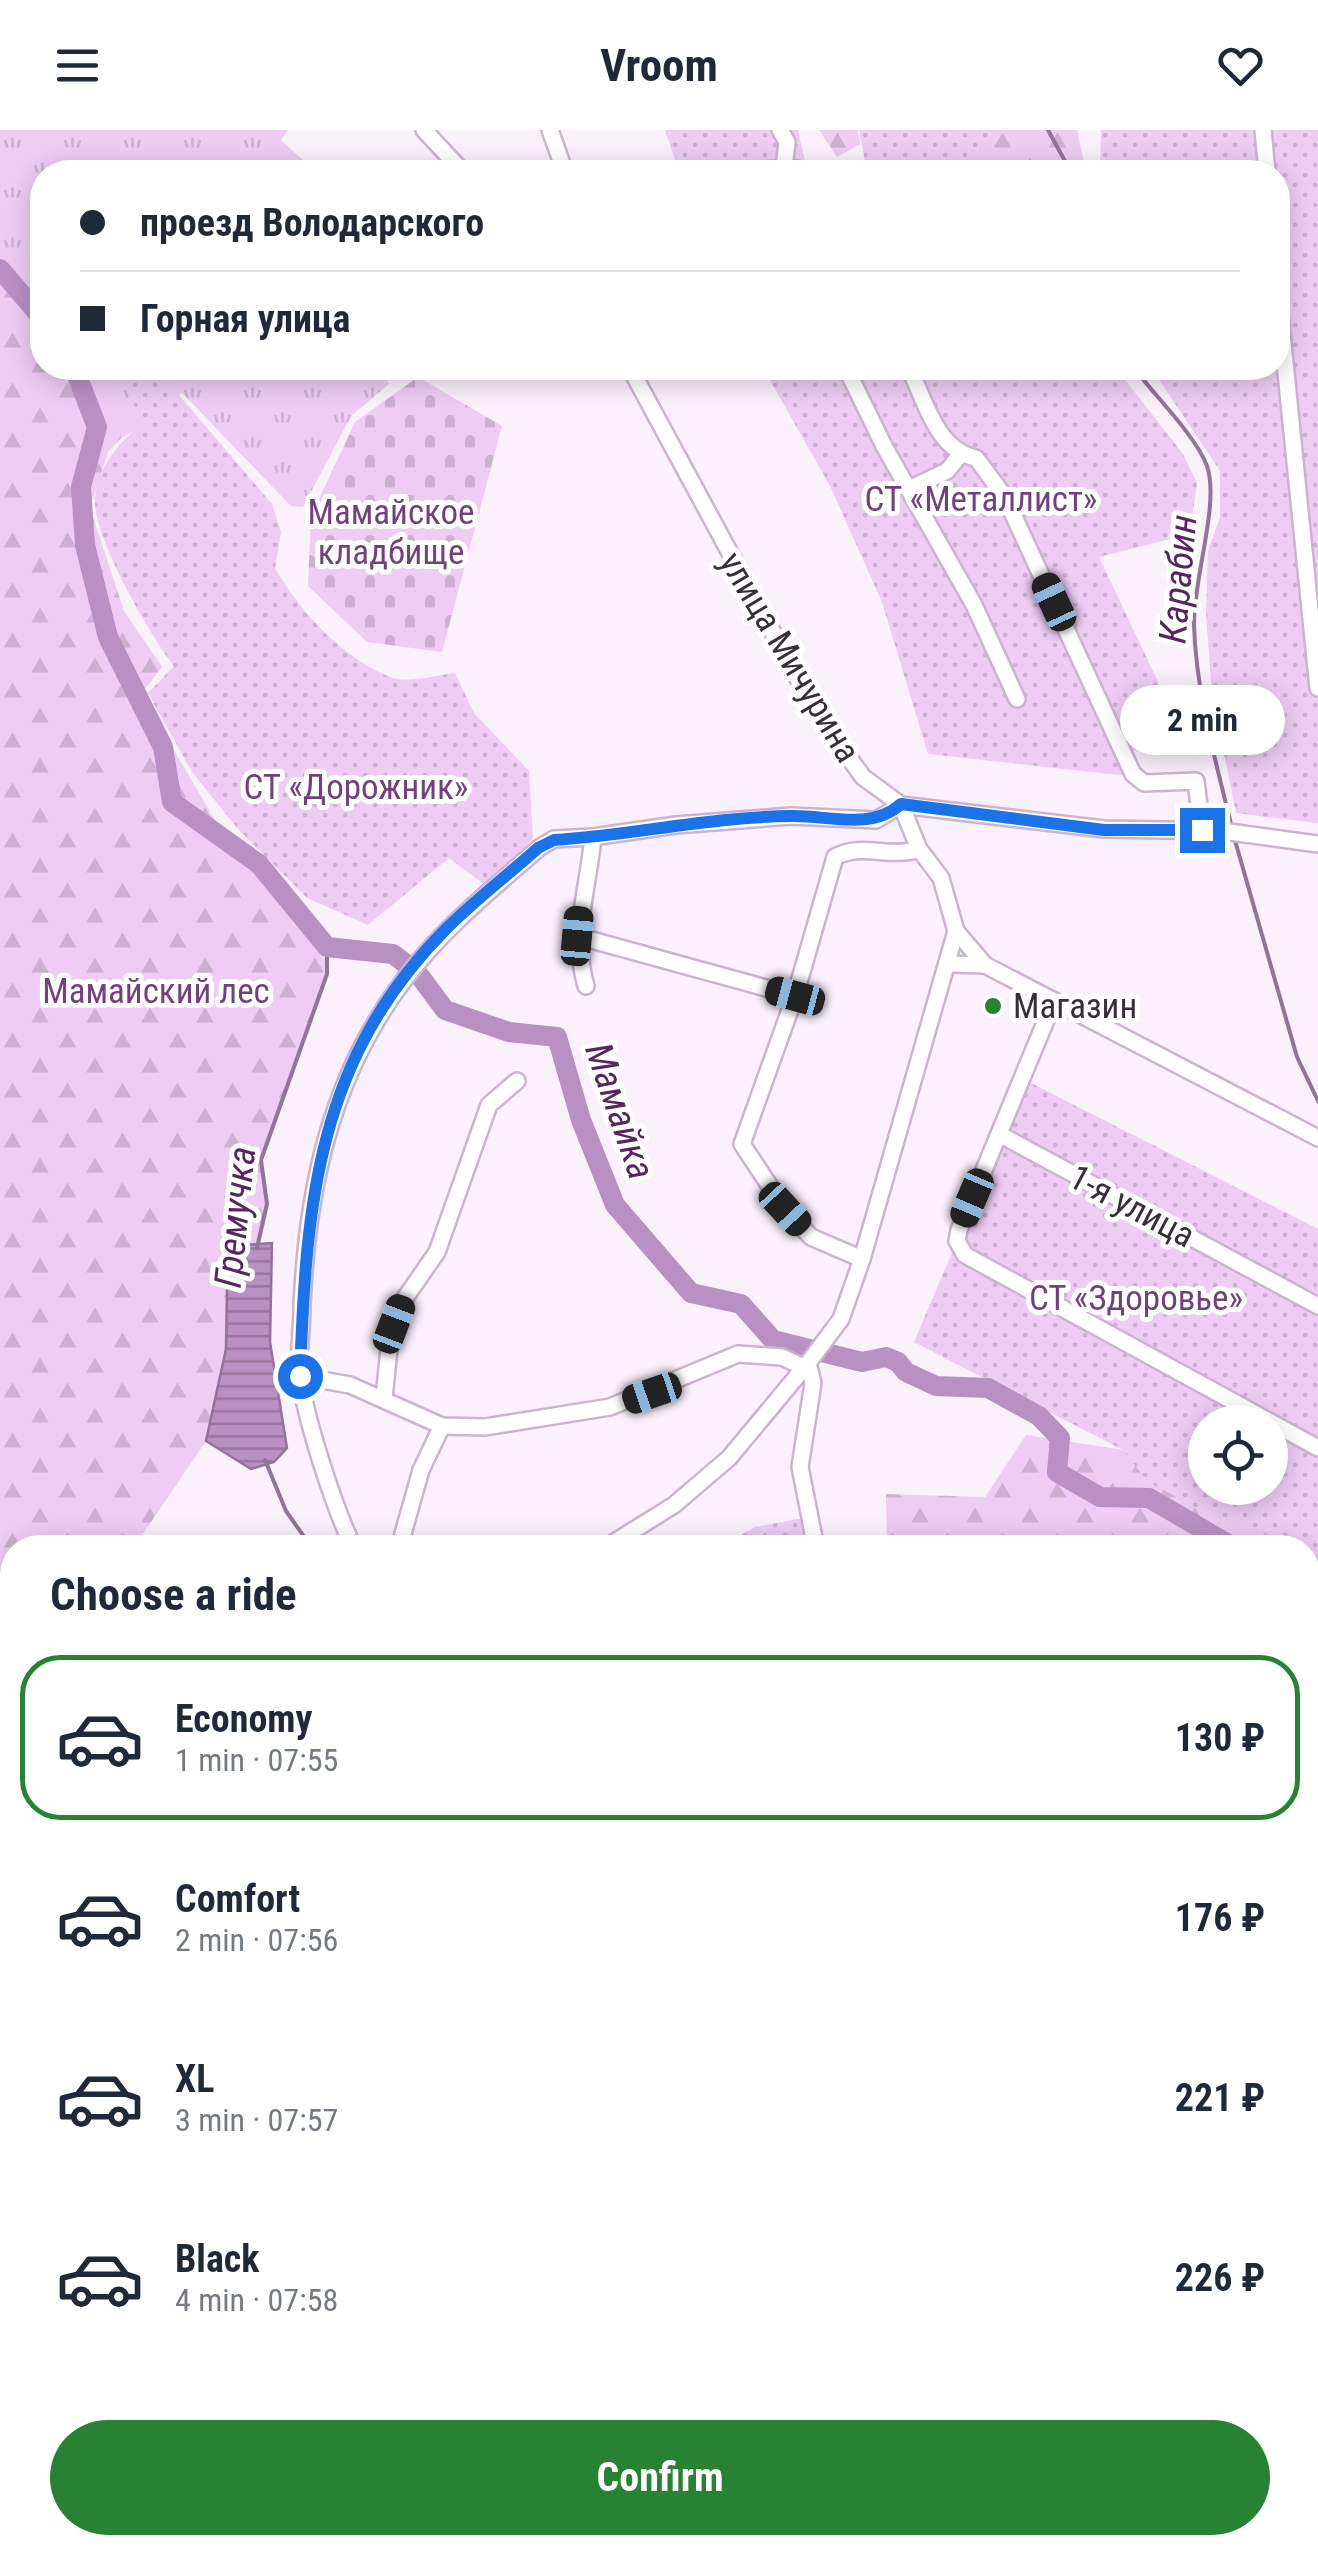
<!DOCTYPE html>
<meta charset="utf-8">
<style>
body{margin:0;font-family:"Roboto Condensed",sans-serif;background:#f6f6f7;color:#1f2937;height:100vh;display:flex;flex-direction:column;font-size:38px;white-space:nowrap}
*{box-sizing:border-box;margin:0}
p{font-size:32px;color:#747a83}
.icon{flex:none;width:55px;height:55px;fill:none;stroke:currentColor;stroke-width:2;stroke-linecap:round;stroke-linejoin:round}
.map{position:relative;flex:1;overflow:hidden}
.drawer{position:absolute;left:0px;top:1405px;width:1320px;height:1020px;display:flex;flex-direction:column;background:#fff;border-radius:40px 40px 0 0;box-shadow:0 5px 25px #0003}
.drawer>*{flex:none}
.guide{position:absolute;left:30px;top:30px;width:1260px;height:220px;border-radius:40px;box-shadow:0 5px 25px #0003;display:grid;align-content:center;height:220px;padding:0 50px;background:#fff}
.buttons{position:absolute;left:1188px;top:1275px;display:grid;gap:20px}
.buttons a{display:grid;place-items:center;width:100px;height:100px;border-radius:50%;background:#fff;box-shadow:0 5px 25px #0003;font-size:50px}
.end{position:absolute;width:45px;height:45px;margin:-22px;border:12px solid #1a73e8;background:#fff;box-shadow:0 0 0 5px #fff}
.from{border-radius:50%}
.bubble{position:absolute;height:70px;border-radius:35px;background:#fff;box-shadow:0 5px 25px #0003;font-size:32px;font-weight:700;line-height:70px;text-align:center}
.car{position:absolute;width:30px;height:60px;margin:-30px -15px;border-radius:12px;box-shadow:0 0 8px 2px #0007;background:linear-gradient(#222 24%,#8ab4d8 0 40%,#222 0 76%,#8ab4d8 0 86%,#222 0)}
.guide b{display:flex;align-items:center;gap:35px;height:95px;font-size:38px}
.guide b+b{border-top:2px solid #e0e1e3}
.guide i{width:25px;height:25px;background:#1f2937}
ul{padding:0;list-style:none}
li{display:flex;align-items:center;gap:30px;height:165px;margin:0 20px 15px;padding:0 30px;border:5px solid transparent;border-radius:40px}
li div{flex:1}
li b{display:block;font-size:38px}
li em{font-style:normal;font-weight:700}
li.active{border-color:#278333}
li>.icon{width:90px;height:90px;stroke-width:1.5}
h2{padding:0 50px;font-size:45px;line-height:120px}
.primary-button{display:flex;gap:20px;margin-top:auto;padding:20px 50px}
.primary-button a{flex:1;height:115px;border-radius:60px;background:#278333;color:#fff;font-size:40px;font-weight:700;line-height:115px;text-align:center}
header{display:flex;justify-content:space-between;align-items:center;height:130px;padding:0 50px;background:#fff;font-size:45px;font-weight:700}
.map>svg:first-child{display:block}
.grass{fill:url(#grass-tufts)}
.forest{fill:url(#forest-firs)}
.cemetery{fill:url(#cemetery-stones)}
.garden{fill:url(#garden-dots);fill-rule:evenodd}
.water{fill:url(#water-rules);stroke:#927399;stroke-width:2.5}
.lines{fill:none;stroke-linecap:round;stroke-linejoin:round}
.stream{stroke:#927399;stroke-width:4}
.river{stroke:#b990c2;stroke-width:20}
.minor-casing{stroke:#ccb4d1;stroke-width:20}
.minor{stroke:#fff;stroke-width:15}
.route{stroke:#1a73e8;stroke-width:12}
.poi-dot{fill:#278333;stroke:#fff;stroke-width:4}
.labels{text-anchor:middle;stroke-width:10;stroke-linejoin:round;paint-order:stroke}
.park-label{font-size:35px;fill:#743f7e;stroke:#fff}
.street-label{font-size:35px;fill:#382e3a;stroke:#fff}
.poi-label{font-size:35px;fill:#382e3a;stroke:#fff;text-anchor:start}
.water-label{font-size:38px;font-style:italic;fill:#582562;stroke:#fff}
</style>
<header><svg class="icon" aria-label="menu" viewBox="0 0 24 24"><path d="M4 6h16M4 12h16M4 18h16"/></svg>Vroom<svg class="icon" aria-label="heart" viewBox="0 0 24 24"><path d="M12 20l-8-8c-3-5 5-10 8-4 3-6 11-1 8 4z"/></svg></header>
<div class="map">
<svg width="1318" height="2425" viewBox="0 0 1318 2425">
<defs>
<pattern id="grass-tufts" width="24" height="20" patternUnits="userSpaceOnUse" patternTransform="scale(2.5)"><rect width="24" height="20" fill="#eeccf4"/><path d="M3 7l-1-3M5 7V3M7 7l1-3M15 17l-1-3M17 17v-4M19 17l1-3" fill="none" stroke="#cdb0d2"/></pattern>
<pattern id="forest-firs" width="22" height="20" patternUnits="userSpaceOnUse" patternTransform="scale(2.5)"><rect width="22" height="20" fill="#eeccf4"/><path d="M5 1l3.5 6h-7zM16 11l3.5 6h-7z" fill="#cdb0d2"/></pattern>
<pattern id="cemetery-stones" width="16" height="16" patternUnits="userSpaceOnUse" patternTransform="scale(2.5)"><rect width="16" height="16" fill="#eeccf4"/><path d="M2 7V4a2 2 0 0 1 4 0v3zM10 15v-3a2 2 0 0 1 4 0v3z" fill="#cdb0d2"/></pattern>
<pattern id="garden-dots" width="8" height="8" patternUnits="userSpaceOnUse" patternTransform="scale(2.5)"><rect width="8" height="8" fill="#eeccf4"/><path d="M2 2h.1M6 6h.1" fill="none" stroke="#cdb0d2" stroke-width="1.8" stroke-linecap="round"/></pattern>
<pattern id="water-rules" width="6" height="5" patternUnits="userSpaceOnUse" patternTransform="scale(2.5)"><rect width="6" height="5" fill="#b990c2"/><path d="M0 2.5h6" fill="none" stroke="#97769f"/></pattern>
</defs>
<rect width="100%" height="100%" fill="#fbf1fd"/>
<g class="grass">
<polygon points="0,0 288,0 281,10 316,42 42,42 42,180 0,130"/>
<polygon points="80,238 382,238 389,254 351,286 303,377 291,376 182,263 155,289 121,308 121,285 92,263"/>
</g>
<g class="forest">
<polygon points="819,0 858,0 860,14 837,27"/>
<polygon points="1005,0 1077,0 1086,42 987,42 977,22"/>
<polygon points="0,130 42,180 42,238 80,238 92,263 112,264 122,285 121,308 108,322 90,378 124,481 162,537 141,564 215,690 326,818 327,844 261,1031 267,1074 258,1114 245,1116 227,1159 226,1219 206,1311 134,1417 12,1418 12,1778 0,1789"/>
<polygon points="1026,1305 1124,1320 1147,1351 1298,1417 887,1417 886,1364 985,1367"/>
<polygon points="1308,1421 1318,1425 1318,1681 1308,1674"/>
<polygon points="12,1835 12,1963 0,1959 0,1840"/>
</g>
<polygon class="cemetery" points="418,247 502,296 442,522 367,512 308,456 311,386 355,292"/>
<g class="garden">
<polygon points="665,0 798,0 807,42 679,42"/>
<polygon points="859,0 1005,0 1006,1 977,22 987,42 867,42"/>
<polygon points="1101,0 1318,0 1318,693 1236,683 1212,565 1206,485 1208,421 1220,387 1220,341 1151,238 1278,238 1278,42 1100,42"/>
<path d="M156,238L272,374L281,402L275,438C301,483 343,529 393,548C409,553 438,545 455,543L474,583L529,641L533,709L485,755L449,728L368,795L307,768L238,699L192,642L148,563L174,536C151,507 92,405 95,369C98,334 119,314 143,292L126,258Z"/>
<polygon points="763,238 1116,238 1183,324 1197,353 1190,404 1099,427 1160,556 1168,614 1120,623 1129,646 928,624 882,472 830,356"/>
<path d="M1025,950L1318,1099V1426L1308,1418L1296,1417L1195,1377L1147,1351L1123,1320L914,1212ZM1205,1292H1270V1358H1205Z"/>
<polygon points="803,1388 810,1417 740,1417 733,1409 755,1397"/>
<polygon points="0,1967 12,1970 12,2408 2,2425"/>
</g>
<polygon class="water" points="272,1113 270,1212 287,1318 274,1332 251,1339 206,1311 226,1219 227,1159 245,1115"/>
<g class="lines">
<g class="stream">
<polyline points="1048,0 1071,42"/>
<path d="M1134,238C1154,265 1196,306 1207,336C1220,374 1193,449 1194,495C1196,563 1216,632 1232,698"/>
<polyline points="1234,707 1297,927 1318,971"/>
<polyline points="257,1118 267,1074 261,1030 327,844 327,817"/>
<polyline points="265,1330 286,1381 312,1418"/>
<polyline points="0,1595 12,1595"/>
</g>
<g class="river">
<polyline points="0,139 42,188"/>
<polyline points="74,238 97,297 81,357 85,415 108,507 163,617 172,672 259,734 327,817 393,824 406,834"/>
<polyline points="419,845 445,880 509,902 557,907 581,990 615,1075 691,1163 741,1174 773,1210 862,1232 886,1227 898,1232 906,1242 936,1256 988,1258 1039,1286 1060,1308 1057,1342 1100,1367 1149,1368 1235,1418"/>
<polyline points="1308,1449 1318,1446"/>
</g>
<defs>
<g id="minor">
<polyline points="424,0 463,42"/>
<polyline points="550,0 565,42"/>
<polyline points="780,0 787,12 784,38"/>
<polyline points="1263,0 1267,42"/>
<polyline points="729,42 792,38 809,42"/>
<polyline points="1278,164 1318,558"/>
<polyline points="630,238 817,584 863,647 901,675 1104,699 1222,701 1318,714"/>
<polyline points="846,238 884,316 974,475 1017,569"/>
<path d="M909,238C925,270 936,320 976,328L1005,367L1133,644L1144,653L1196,651L1202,700"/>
<polyline points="909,359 947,341 960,325"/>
<polyline points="901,675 919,719 941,748 956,801 985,835 1318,1008"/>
<polyline points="577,806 795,866"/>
<polyline points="949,834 985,835"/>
<path d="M586,856C571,804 588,760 593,707L676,695L791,686L876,690L901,675"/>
<polyline points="1054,871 959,1100 957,1111 965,1125 1318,1318"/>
<polyline points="999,1004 1318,1176"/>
<path d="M862,1129L811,1107L785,1079L742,1014L795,866L835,727C861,712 891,729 919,719"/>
<polyline points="300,1246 350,1255 442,1296 485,1297 610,1277 738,1224 782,1227 801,1236"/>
<polyline points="384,1268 389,1219 403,1171 437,1122 489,975 517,951"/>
<path d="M354,1418C335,1381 304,1285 300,1245C298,1223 302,1199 302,1177C307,1058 331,946 404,850C442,799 491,760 539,718L554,709L593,707"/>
<polyline points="399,1418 421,1340 442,1296"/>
<polyline points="605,1418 674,1375 729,1328 808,1233"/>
<polyline points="816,1418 800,1337 813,1253 808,1233 841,1189 862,1129 956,801"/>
<polyline points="0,1825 12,1820"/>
<polyline points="0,2057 12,2060"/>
<polyline points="0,2162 12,2141"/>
<polyline points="0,2415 12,2397"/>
<polyline points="611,2425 618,2412"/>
</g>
</defs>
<use href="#minor" class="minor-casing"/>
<use href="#minor" class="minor"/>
</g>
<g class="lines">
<path class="route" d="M300,1246C306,1073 317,929 446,799C475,770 508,745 538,718L554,710C633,705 711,687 791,686C828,685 871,701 901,674L1104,700H1202"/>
</g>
<circle class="poi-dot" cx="993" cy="876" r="10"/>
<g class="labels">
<g class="park-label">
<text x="981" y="381">СТ «Металлист»</text>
<text x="391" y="394">Мамайское<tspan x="391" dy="40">кладбище</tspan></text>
<text x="356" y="669">СТ «Дорожник»</text>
<text x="156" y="873">Мамайский лес</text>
<text x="1136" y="1180">СТ «Здоровье»</text>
</g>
<g class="street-label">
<text transform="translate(790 527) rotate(59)" y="12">улица Мичурина</text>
<text transform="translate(1132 1076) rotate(28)" y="12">1-я улица</text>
</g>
<g class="poi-label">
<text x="1013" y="888">Магазин</text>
</g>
<g class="water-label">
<text transform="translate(1178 449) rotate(-85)" y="13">Карабин</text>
<text transform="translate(620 981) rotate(71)" y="13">Мамайка</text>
<text transform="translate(235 1087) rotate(-84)" y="13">Гремучка</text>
</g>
</g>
</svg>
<div class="buttons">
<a><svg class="icon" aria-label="locate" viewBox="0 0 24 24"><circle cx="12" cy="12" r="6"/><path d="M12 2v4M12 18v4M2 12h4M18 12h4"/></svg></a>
</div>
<i class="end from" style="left:300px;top:1246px"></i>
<i class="end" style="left:1202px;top:700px"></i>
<div class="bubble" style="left:1120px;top:555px;width:165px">2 min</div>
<i class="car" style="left:1054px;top:472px;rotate:335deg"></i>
<i class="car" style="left:577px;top:806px;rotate:5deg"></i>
<i class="car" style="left:795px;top:866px;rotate:285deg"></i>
<i class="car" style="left:972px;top:1068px;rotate:203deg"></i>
<i class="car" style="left:785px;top:1079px;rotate:137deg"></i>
<i class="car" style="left:394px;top:1194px;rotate:21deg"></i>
<i class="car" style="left:652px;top:1263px;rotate:251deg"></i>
<div class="guide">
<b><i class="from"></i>проезд Володарского</b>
<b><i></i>Горная улица</b>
</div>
<section class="drawer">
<h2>Choose a ride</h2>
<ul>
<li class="active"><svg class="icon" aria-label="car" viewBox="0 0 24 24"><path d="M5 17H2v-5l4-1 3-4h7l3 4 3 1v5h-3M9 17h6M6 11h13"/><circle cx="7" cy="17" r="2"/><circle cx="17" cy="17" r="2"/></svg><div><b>Economy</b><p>1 min · 07:55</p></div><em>130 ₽</em></li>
<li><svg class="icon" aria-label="car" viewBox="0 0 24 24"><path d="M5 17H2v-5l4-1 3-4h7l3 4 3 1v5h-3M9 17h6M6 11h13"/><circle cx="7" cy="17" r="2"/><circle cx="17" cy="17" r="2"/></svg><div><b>Comfort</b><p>2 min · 07:56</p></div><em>176 ₽</em></li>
<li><svg class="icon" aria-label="car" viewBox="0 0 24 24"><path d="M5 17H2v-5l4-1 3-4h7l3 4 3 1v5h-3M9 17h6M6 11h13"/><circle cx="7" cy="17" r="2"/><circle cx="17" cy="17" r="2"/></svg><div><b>XL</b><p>3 min · 07:57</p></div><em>221 ₽</em></li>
<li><svg class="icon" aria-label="car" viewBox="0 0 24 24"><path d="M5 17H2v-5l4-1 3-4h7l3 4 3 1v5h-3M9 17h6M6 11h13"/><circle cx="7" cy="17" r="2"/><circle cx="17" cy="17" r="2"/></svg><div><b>Black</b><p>4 min · 07:58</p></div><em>226 ₽</em></li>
</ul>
<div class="primary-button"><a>Confirm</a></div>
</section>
</div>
